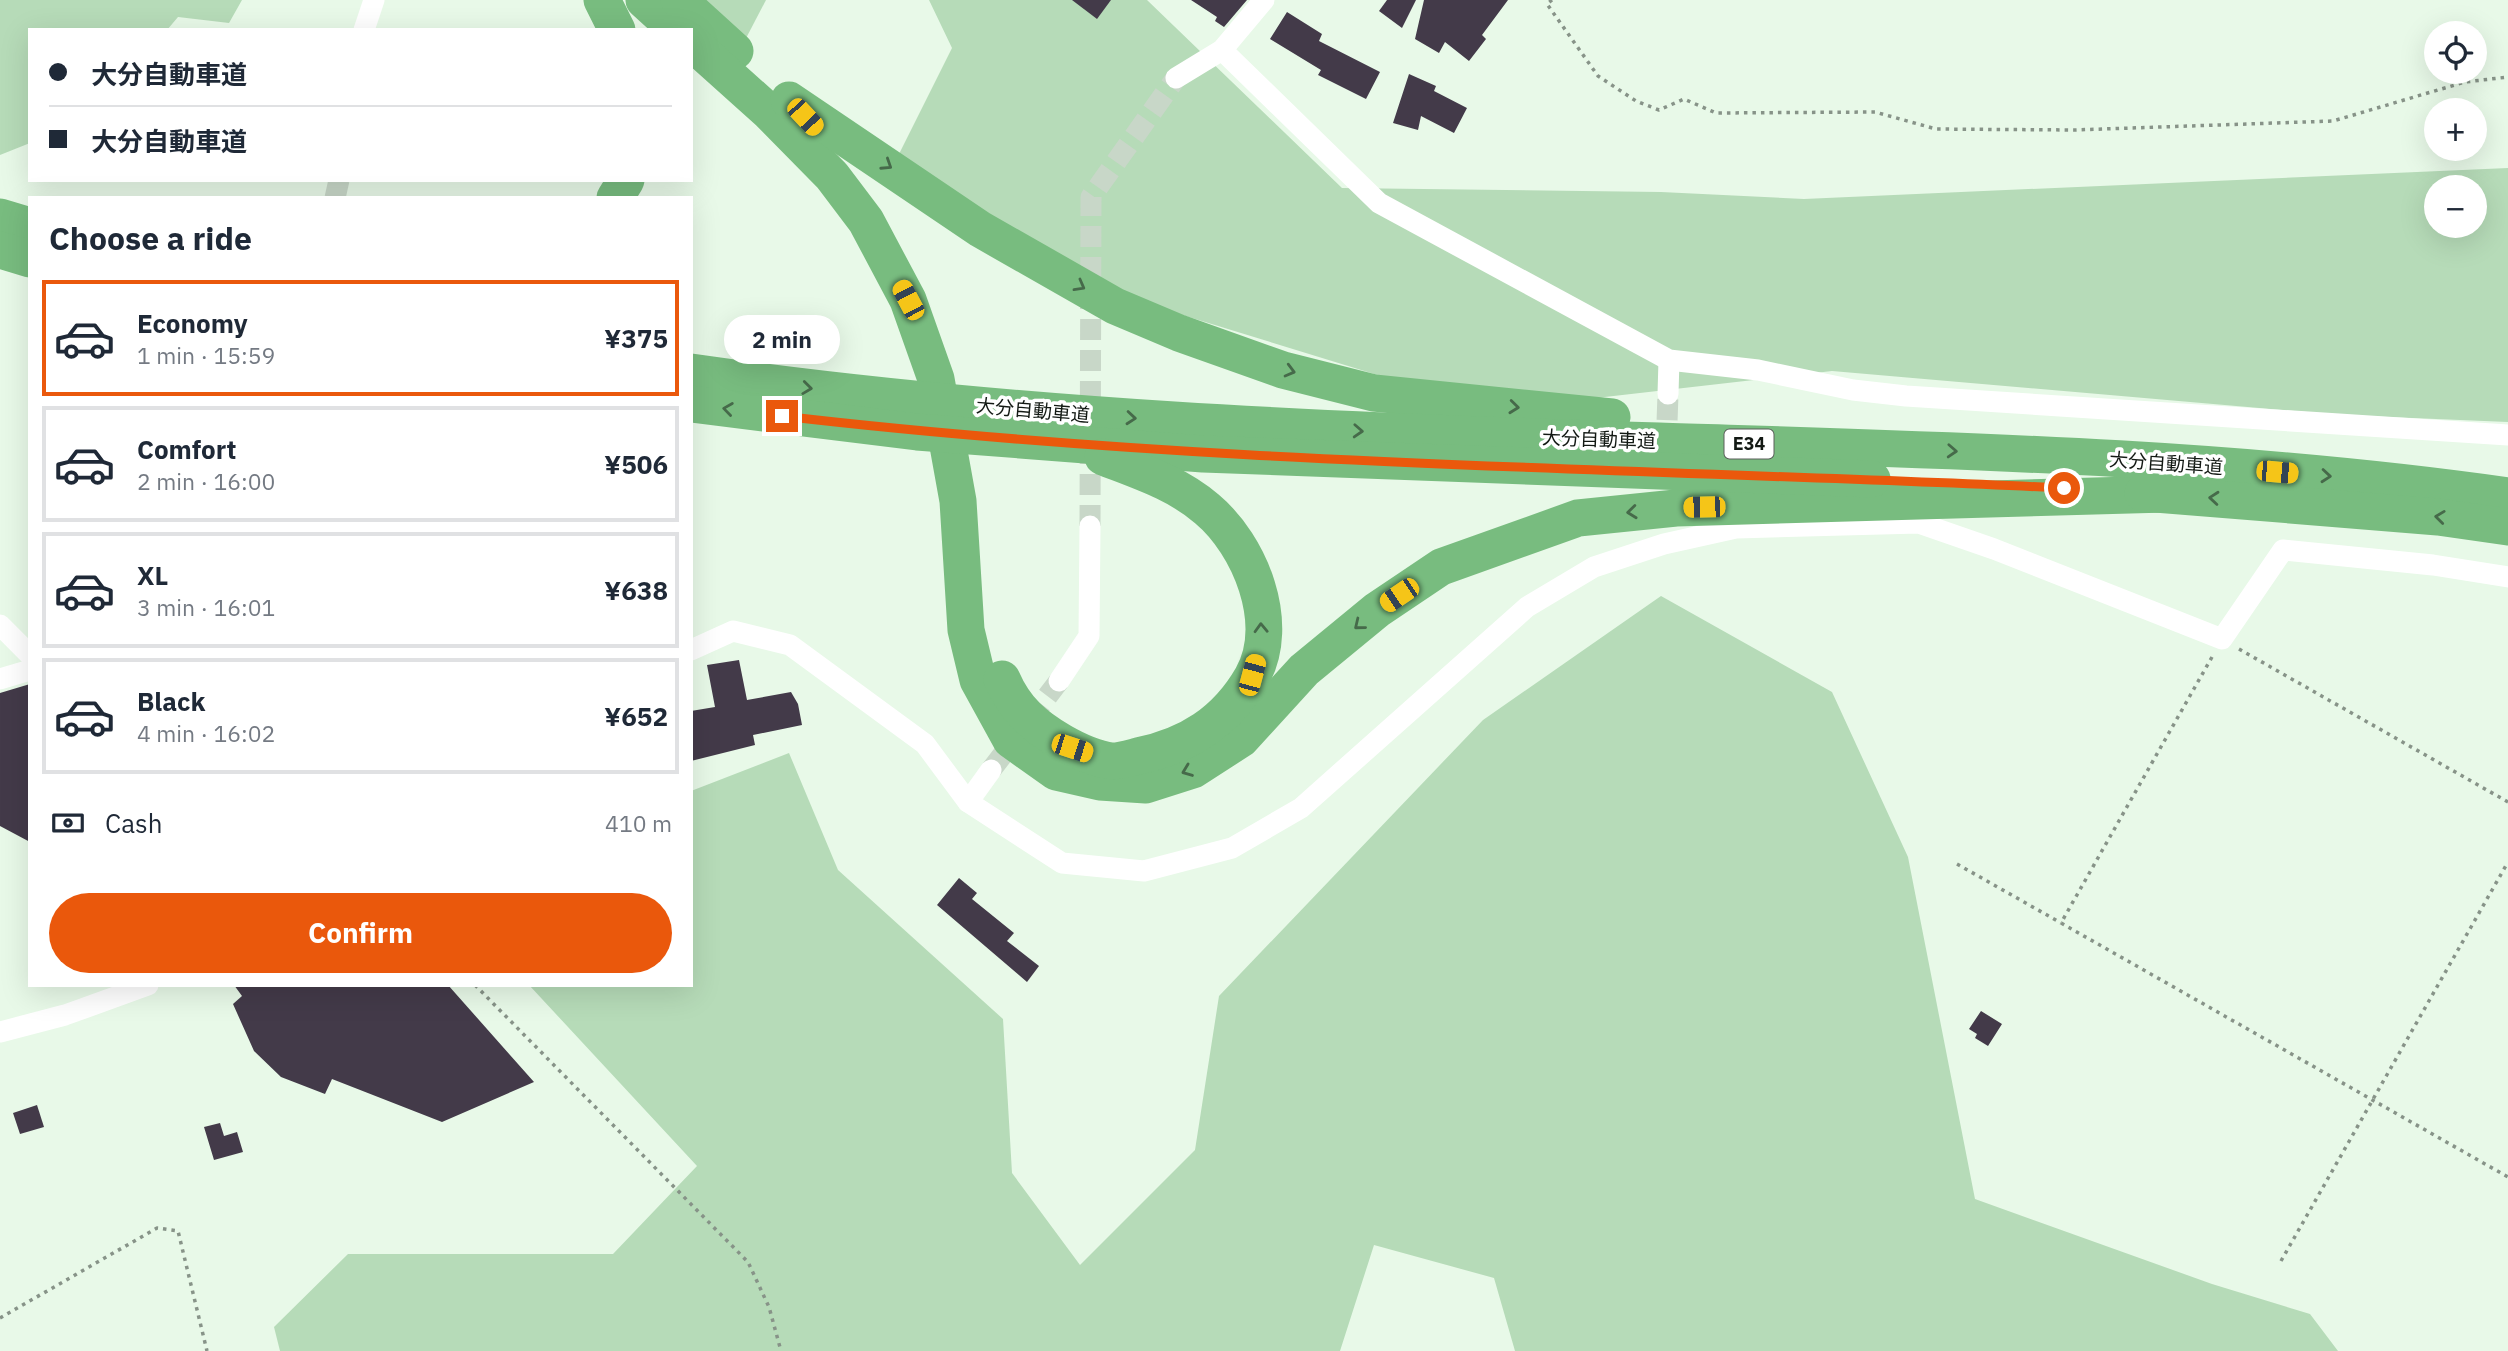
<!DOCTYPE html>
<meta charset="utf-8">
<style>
body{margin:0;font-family:"IBM Plex Sans","Noto Sans JP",sans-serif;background:#f2f2f3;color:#1f2937;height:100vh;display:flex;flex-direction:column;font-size:26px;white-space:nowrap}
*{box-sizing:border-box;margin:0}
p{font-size:23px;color:#747a83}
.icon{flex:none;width:38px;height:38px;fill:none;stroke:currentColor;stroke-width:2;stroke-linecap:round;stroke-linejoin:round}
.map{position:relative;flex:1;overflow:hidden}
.details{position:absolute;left:28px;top:196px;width:665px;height:791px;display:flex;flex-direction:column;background:#fff;border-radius:0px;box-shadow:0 7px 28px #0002}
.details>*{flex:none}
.top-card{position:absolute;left:28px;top:28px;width:665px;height:154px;border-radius:0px;box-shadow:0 7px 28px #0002;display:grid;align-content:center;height:154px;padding:0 21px;background:#fff}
.controls{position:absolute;left:2424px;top:21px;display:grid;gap:14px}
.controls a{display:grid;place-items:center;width:63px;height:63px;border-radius:50%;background:#fff;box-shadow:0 7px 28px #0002;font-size:35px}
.end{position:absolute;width:32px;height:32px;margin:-16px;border:9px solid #ea580c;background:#fff;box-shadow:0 0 0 4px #fff}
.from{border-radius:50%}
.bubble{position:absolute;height:49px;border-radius:24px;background:#fff;box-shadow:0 7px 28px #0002;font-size:23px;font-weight:700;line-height:49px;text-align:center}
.car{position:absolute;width:21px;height:42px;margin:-21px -10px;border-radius:9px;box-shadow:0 0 5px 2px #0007;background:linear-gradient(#f5c518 24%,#345 0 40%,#f5c518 0 76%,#345 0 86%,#f5c518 0)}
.top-card b{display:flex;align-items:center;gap:24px;height:66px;font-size:26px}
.top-card b+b{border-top:2px solid #e0e1e3}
.top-card i{width:18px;height:18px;background:#1f2937}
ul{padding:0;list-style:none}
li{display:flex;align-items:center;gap:21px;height:116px;margin:0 14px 10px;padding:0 7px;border:4px solid #e0e1e3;border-radius:0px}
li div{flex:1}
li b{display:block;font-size:26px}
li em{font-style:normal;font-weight:700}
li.on{border-color:#ea580c}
li>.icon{width:63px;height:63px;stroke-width:1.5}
h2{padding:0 21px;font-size:32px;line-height:84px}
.pay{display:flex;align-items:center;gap:18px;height:77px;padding:0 21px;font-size:26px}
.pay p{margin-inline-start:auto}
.button{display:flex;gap:14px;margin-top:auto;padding:14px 21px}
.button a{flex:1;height:80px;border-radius:42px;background:#ea580c;color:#fff;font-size:28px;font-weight:700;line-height:80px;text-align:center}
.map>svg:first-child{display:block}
.green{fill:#b6dbb8;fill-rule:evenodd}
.building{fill:#433a49}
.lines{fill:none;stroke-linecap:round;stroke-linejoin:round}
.minor-tunnel{stroke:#c8d7c8;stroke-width:21;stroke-dasharray:21 10;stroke-linecap:butt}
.path{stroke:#879388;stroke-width:3.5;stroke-dasharray:3.5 5;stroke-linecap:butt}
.minor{stroke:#fff;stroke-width:21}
.motorway{stroke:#78bc7f;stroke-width:37}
.oneway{stroke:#466a4a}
.route{stroke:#ea580c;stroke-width:9}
.labels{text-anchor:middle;stroke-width:7;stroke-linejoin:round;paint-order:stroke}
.shield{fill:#fff;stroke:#5a5e5a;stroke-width:2}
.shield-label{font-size:18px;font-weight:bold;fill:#131914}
.street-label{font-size:19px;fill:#131914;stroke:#fff}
</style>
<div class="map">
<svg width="2508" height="1351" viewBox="0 0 2508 1351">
<rect width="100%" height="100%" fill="#e8f9e8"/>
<g class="green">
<polygon points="0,0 242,0 229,23 178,17 167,30 30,30 30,143 0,155"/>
<polygon points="691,0 766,0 743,44"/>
<path d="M929,0H1147L1342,188L1661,192L1804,199L2508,168V422L2340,415L1832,371L1561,402L1397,381L1130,299L896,160L952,48ZM2436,187H2474V226H2436Z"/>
<polygon points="1661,596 1832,692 1908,857 1975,1199 2212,1284 2310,1314 2338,1351 1515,1351 1494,1278 1374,1245 1340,1351 280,1351 274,1327 348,1254 613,1254 697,1166 529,985 691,985 691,791 789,753 838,870 1003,1019 1012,1173 1080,1265 1195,1150 1219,996 1483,720"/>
</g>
<g class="building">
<polygon points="1072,0 1111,0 1097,19"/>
<polygon points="1191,0 1247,0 1224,27 1215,21 1217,17"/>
<polygon points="1387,0 1416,0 1402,28 1379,11"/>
<polygon points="1424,0 1508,0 1482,35 1486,39 1469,61 1445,42 1439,53 1415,39"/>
<polygon points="1287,12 1322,34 1319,41 1380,72 1366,99 1318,75 1321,70 1270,39"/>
<polygon points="1409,74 1436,86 1434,91 1467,108 1454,133 1421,116 1418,130 1393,123"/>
<polygon points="739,660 747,700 791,692 798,704 802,725 753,735 755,745 691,761 691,711 715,707 707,665"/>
<polygon points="30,684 30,842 0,826 0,693"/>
<polygon points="959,878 977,893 972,899 1014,933 1007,941 1039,966 1027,982 937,905"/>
<polygon points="234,985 448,985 534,1082 442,1122 332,1079 325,1094 281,1077 254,1051 233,1004 242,996"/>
<polygon points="1981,1011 2002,1024 1988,1046 1975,1038 1977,1034 1969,1029"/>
<polygon points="37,1105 44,1127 20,1134 13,1113"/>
<polygon points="220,1123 224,1136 237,1132 243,1152 214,1160 204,1127"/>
</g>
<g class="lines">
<g class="minor-tunnel">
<polyline points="335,198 339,180"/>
<polyline points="1666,451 1668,394"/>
<polyline points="1090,526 1091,197 1176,78"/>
<polyline points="991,770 1059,681"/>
</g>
<g class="path">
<polyline points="1552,0 1547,4 1598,76 1636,101 1659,110 1684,99 1716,113 1875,112 1936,129 2074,130 2333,121 2465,82 2508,77"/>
<polyline points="2239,649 2508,802"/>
<polyline points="2212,657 2061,923 2508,1177"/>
<polyline points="1957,864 2061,923"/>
<polyline points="475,985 748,1262 769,1307 781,1351"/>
<polyline points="2281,1261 2508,862"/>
<polyline points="0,1318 157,1228 178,1231 207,1351"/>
</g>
<g class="minor">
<polyline points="364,30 374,0"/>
<polyline points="1222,50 1379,203 1669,360 1758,370 1853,390 1906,396 2508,435"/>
<polyline points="1176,78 1222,50 1264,0"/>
<polyline points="1668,394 1669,360"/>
<polyline points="0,625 30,655"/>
<polyline points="691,650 733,631 790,645 925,744 968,802 1062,863 1144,871 1232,848 1301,808 1527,607 1594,567 1664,544 1736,528 1919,523 1994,549 2222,639 2283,550 2433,565 2508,577"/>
<polyline points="0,679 30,670"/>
<polyline points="1059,681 1089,636 1090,526"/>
<polyline points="968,802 991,770"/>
<polyline points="0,1032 65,1015 148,985"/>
</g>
<g class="motorway">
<polyline points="602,0 617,30"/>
<polyline points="644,0 677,30"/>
<polyline points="679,0 735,51"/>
<polyline points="691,42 769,112 832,176 866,221 908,300 936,379 958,501 966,630 978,680 1011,740 1056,772 1100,782 1146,785 1193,770 1241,739 1304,670 1377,610 1441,567 1578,518 1676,508 2166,494"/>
<polyline points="789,100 980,229 1115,306 1179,333 1283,370 1374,393 1612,417"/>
<polyline points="615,198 626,180"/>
<polyline points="0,217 30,226"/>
<polyline points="0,250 30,259"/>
<path d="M691,372C1012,418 1335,431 1659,441C1942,450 2227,456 2508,496"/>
<polyline points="691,404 917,432 1203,454 1872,479"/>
<polyline points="2143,493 2438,517 2508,527"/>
<path d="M1002,679C1015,709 1034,726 1062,742C1076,750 1096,759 1112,761C1120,761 1130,758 1138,756C1188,746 1226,722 1252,677C1282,623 1250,545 1207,509C1177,483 1139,471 1103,457"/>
</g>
</g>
<defs><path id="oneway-chevron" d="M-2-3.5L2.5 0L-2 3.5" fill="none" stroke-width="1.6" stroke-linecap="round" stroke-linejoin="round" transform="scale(1.75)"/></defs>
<g class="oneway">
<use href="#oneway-chevron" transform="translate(887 165) rotate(33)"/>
<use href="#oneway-chevron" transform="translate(1080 286) rotate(29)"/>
<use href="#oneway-chevron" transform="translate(1290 371) rotate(15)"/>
<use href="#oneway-chevron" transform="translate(807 388) rotate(7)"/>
<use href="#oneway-chevron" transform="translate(1514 407) rotate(6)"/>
<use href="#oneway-chevron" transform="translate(728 409) rotate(-172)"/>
<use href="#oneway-chevron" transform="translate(1131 418) rotate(5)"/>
<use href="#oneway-chevron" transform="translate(1358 431) rotate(3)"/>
<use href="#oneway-chevron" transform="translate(1952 451) rotate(3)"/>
<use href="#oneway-chevron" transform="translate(2326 476) rotate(5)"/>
<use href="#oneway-chevron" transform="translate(2214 498) rotate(-175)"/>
<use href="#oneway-chevron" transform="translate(1632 512) rotate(174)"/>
<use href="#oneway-chevron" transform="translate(2440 517) rotate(-173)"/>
<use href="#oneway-chevron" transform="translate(1359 625) rotate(141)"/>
<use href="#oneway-chevron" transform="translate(1261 628) rotate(-92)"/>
<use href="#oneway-chevron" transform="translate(1187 771) rotate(159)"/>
</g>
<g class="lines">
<path class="route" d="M782,416C1208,466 1636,468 2064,488"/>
</g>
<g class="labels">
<rect class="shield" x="1724.5" y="429.5" width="49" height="29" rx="5"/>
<g class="shield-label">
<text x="1749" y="450">E34</text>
</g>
<g class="street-label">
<text transform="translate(1033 410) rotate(5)" y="7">大分自動車道</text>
<text transform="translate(1599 439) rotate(2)" y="7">大分自動車道</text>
<text transform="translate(2166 463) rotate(4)" y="7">大分自動車道</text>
</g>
</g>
</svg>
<div class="controls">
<a><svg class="icon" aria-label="locate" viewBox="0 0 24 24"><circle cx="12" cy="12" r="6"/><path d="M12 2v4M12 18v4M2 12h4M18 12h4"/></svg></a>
<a>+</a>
<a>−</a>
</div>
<i class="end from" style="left:2064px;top:488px"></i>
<i class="end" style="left:782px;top:416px"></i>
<div class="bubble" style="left:724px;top:315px;width:116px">2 min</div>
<i class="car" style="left:805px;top:117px;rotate:137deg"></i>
<i class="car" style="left:908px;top:300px;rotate:332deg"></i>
<i class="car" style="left:2277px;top:472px;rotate:95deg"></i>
<i class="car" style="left:1704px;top:507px;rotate:269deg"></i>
<i class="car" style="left:1399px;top:595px;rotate:236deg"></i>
<i class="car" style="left:1252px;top:675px;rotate:15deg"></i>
<i class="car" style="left:1072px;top:748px;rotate:108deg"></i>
<div class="top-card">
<b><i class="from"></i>大分自動車道</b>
<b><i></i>大分自動車道</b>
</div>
<section class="details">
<h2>Choose a ride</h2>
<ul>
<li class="on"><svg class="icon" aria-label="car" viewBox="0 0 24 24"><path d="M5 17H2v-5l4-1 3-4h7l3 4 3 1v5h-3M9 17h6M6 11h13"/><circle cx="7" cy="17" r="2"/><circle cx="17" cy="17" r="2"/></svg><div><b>Economy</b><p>1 min · 15:59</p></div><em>¥375</em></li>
<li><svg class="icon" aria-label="car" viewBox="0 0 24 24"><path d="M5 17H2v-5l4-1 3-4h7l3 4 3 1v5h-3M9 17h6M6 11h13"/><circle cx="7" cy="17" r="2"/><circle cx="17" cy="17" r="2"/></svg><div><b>Comfort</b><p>2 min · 16:00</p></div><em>¥506</em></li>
<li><svg class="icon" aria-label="car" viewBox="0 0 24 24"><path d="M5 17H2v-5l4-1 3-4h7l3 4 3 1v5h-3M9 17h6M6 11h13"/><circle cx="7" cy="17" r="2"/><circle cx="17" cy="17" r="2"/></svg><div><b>XL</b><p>3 min · 16:01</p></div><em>¥638</em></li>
<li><svg class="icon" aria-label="car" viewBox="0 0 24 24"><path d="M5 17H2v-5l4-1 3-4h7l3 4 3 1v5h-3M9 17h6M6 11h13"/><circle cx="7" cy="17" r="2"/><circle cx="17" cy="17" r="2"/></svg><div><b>Black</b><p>4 min · 16:02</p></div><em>¥652</em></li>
</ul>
<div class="pay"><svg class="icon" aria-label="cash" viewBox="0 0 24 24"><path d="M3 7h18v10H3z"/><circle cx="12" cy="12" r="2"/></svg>Cash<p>410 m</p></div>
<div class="button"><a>Confirm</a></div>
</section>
</div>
